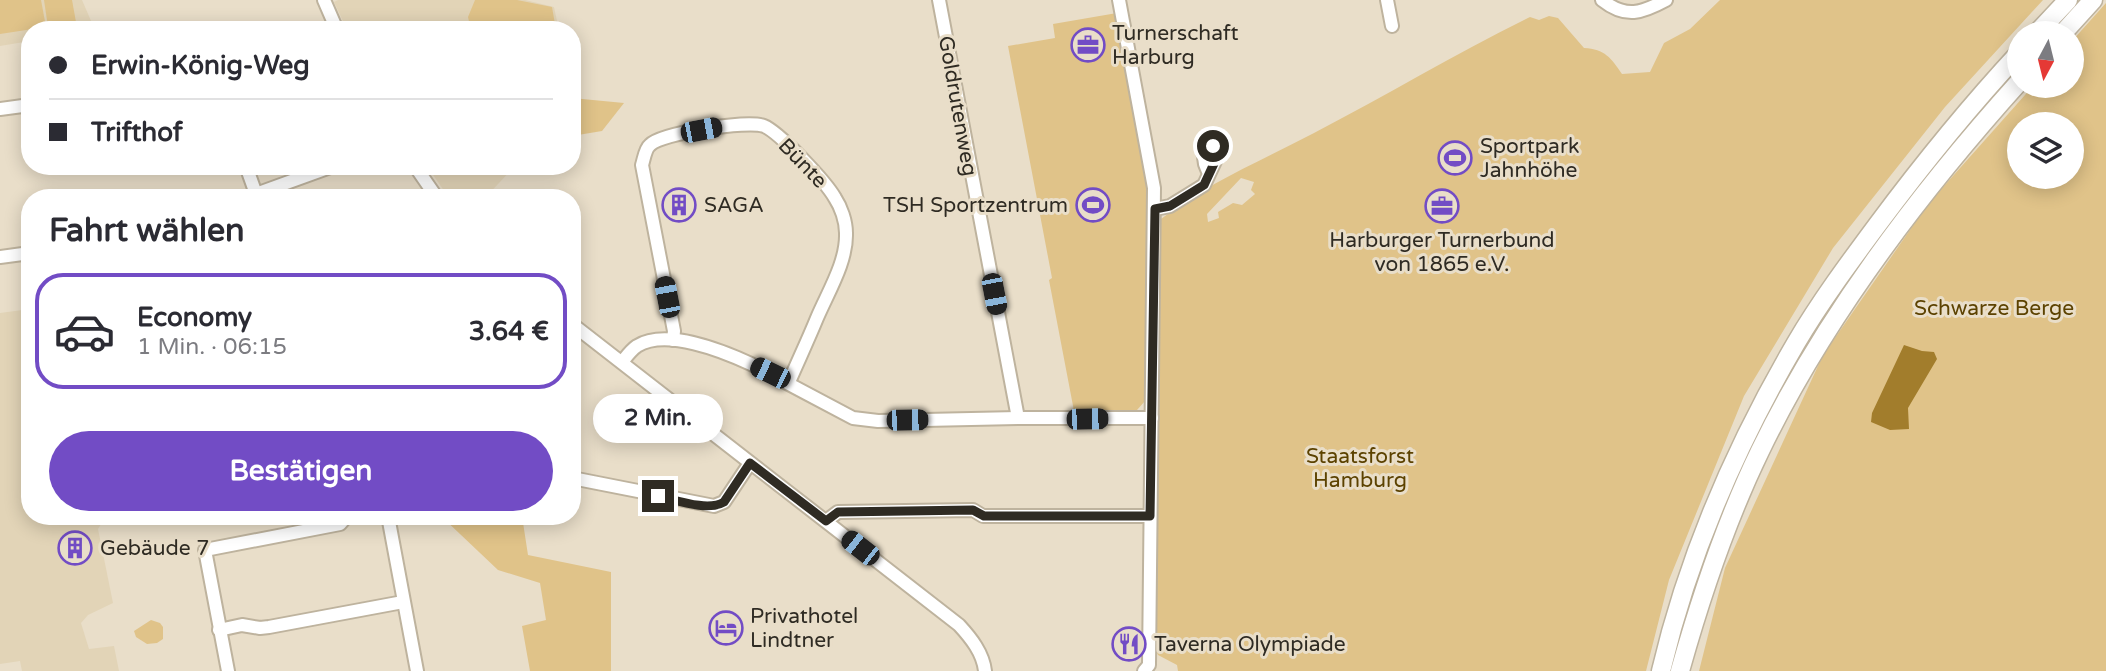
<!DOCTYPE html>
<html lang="de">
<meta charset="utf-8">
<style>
body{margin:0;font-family:"Varela Round",sans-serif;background:#f7f7f7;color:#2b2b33;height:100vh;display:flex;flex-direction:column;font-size:26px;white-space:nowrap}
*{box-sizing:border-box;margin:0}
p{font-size:23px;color:#7c7c81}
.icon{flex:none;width:38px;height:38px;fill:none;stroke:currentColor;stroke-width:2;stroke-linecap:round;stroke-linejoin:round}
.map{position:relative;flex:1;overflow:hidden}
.details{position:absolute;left:21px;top:189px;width:560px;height:336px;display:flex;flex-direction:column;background:#fff;border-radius:28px;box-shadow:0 4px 18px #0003}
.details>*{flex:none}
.top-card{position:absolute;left:21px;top:21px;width:560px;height:154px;border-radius:28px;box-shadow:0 4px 18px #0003;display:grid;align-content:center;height:154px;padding:0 28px;background:#fff}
.needle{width:46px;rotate:187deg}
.tools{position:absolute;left:2007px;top:21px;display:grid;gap:14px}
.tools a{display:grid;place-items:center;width:77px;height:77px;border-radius:50%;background:#fff;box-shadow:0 4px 18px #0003;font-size:35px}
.end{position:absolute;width:32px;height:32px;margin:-16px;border:9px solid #2f2b23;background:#fff;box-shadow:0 0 0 4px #fff}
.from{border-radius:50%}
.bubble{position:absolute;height:49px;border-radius:24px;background:#fff;box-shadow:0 4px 18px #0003;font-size:23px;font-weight:800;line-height:49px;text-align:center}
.car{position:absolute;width:21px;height:42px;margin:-21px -10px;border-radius:9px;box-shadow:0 0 5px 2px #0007;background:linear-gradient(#222 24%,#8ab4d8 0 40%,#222 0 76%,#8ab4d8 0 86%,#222 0)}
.top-card b{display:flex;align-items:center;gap:24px;height:66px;font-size:26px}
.top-card b+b{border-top:2px solid #e1e1e2}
.top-card i{width:18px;height:18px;background:#2b2b33}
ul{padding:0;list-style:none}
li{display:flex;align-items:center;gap:21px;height:116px;margin:0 14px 10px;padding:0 14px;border:4px solid transparent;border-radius:28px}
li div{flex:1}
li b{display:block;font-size:26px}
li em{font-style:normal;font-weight:800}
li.selected{border-color:#724cc5}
li>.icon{width:63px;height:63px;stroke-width:1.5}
h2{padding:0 28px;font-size:32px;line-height:84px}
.primary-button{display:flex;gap:14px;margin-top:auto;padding:14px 28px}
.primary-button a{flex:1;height:80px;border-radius:42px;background:#724cc5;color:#fff;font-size:28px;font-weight:800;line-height:80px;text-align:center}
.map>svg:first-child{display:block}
.built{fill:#e2d4b7}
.green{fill:#e0c389;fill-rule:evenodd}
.water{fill:#a27d2c}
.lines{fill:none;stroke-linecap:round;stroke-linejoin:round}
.minor-casing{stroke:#beb39e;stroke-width:16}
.highway-casing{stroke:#beb39e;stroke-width:21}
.minor{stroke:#fff;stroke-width:12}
.highway{stroke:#fff;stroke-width:18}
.route{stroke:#2f2b23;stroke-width:9}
.labels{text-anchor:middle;stroke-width:6;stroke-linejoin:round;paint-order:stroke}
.poi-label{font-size:21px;fill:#2f2b23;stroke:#e9dec9;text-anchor:start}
.street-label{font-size:21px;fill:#2f2b23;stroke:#e9dec9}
.park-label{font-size:21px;fill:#5c4200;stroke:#e9dec9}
</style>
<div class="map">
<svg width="2106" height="671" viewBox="0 0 2106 671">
<rect width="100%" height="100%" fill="#e9dec9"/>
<g class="built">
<polygon points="0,0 82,0 95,30 30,30 30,41 0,46"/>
<polygon points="338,0 525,0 554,7 559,30 347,30 334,2"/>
<polygon points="427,166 515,166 485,198 449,198"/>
<polygon points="30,309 30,516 106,516 98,529 113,603 88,615 81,623 89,649 114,646 119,671 22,671 20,661 0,664 0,313"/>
</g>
<g class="green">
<polygon points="0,0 41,0 46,27 0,34"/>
<polygon points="44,0 72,0 76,22 48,27"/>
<polygon points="475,0 517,0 552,7 556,30 536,30 530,27 522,30 471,30 468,17"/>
<path d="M1720,0H2043L1945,107L1833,248L1744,396L1669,580L1646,671H1178L1177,665L1158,655L1154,647L1158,233L1161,219C1209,182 1261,161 1314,133C1387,95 1457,53 1530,17L1539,20L1549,16L1558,18L1584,48C1605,49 1611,58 1622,74L1650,72L1664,43L1690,29ZM1241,178L1254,182L1251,190L1255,194L1242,205L1233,203L1218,212L1219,218L1208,222L1207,214Z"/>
<path d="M2106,3V671H1699L1725,568L1823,355L1928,204L2033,86H2072V41ZM2020,124H2072V177H2020Z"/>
<polygon points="1117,13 1147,189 1145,401 1137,410 1074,411 1049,280 1052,278 1008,46 1055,38 1053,24"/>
<polygon points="572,98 624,103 602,131 572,136"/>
<polygon points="441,516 522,516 528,555 611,572 611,671 530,671 522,626 546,620 540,583 498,570"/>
<polygon points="151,620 160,623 163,627 163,639 157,643 147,644 136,637 134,631"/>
</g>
<polygon class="water" points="1904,345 1922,351 1934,352 1937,359 1908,408 1909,429 1890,430 1871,422 1872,413"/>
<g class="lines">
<defs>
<g id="minor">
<polyline points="324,0 337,30"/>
<polyline points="939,0 1018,418"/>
<polyline points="1119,0 1154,188 1149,665 1144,671"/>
<polyline points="1387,0 1392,26"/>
<path d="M1602,0C1626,19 1642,13 1666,0"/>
<polyline points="0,109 30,105"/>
<polyline points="246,166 256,194"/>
<polyline points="415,166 437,198"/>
<polyline points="245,198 333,166"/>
<path d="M1155,209L1170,206L1204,185L1217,157V148C1212,144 1206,145 1203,150L1205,164L1209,174"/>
<polyline points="0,257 30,253"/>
<path d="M572,324L959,625C971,638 983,653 985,671"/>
<path d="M673,340L674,331L642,165C644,159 645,149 650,145C661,133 748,120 764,126C779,132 826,182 835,198C841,207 846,221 846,233C847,262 828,292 817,318C808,340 798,361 789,382"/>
<path d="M622,362C626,357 631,350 637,346C666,328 723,351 751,364L853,418L878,421L1018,418H1152"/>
<polyline points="572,478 714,506 724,502 750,463"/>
<polyline points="388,516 417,671"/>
<polyline points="826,521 838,512 973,510 983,516 1150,516"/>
<polyline points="219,630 242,625 260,628 269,627 403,602"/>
<polyline points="228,671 205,550 340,524 347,516"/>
</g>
<g id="highway">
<polyline points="2037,33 2068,0"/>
<polyline points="2063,33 2093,0"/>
<path d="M1661,671C1688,556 1737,444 1796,343C1820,302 1849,263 1878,224C1922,165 1969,107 2020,52"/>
<path d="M1680,671C1701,596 1726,521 1760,451C1824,318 1921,191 2020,81"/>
</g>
</defs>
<use href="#minor" class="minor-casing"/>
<use href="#highway" class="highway-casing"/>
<use href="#minor" class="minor"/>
<use href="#highway" class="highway"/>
</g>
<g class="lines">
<path class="route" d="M658,496C676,500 708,512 724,502L750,463L826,521L838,512L973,510L984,516H1150L1155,209L1170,206L1204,185L1217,157V148L1213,146"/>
</g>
<defs>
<symbol id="office-ring" viewBox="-11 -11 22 22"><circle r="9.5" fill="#e9dec9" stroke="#724cc5" stroke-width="1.5"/><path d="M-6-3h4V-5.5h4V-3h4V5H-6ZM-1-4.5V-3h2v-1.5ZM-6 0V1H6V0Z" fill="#724cc5"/></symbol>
<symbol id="stadium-ring" viewBox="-11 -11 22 22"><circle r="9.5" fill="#e9dec9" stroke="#724cc5" stroke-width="1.5"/><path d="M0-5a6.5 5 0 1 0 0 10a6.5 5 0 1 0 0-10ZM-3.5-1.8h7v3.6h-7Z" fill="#724cc5"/></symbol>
<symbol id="building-ring" viewBox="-11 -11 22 22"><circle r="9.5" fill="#e9dec9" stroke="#724cc5" stroke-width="1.5"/><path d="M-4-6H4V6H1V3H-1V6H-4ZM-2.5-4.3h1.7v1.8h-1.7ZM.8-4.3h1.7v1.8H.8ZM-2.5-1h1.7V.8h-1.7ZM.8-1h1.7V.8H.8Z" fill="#724cc5"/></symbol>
<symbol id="hotel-ring" viewBox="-11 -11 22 22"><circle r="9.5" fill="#e9dec9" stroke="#724cc5" stroke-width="1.5"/><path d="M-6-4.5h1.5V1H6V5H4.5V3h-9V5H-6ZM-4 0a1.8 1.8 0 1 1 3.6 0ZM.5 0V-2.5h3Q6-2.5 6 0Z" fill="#724cc5"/></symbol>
<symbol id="restaurant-ring" viewBox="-11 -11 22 22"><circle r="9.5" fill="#e9dec9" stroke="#724cc5" stroke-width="1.5"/><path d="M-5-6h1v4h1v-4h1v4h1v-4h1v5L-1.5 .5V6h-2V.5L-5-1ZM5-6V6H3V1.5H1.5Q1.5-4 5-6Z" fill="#724cc5"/></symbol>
</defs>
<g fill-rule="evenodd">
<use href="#office-ring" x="1069" y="26" width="38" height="38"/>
<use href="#stadium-ring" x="1436" y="139" width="38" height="38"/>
<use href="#building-ring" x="660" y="186" width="38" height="38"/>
<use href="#stadium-ring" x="1074" y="186" width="38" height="38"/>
<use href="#office-ring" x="1423" y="187" width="38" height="38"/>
<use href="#building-ring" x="56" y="529" width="38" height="38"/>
<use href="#hotel-ring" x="707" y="609" width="38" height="38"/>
<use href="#restaurant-ring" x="1110" y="625" width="38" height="38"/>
</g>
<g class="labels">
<g class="poi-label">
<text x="1112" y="40">Turnerschaft<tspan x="1112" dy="24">Harburg</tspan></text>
<text x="1480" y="153">Sportpark<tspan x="1480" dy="24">Jahnhöhe</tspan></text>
<text x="704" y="212">SAGA</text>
<text x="1068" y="212" text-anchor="end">TSH Sportzentrum</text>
<text x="1442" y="247" text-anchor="middle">Harburger Turnerbund<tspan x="1442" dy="24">von 1865 e.V.</tspan></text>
<text x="100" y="555">Gebäude 7</text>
<text x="750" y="623">Privathotel<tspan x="750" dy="24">Lindtner</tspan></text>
<text x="1154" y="651">Taverna Olympiade</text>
</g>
<g class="street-label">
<text transform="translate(958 106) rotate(80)" y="7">Goldrutenweg</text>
<text transform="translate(803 163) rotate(46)" y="7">Bünte</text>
</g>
<g class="park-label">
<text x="1994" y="315">Schwarze Berge</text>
<text x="1360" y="463">Staatsforst<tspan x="1360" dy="24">Hamburg</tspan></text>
</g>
</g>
</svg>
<div class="tools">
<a><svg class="needle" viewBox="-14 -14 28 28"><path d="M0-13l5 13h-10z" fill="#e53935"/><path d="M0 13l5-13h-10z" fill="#7c7c81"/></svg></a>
<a><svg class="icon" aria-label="layers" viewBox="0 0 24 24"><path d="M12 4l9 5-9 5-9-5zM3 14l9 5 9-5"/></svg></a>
</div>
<i class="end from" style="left:1213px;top:146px"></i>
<i class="end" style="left:658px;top:496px"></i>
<div class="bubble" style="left:593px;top:394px;width:130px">2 Min.</div>
<i class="car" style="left:701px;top:130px;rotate:79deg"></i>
<i class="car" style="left:994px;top:294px;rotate:169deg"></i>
<i class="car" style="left:667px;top:297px;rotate:349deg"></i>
<i class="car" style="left:770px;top:373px;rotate:296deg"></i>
<i class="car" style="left:1087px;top:419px;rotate:89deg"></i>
<i class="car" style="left:907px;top:420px;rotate:89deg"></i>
<i class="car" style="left:860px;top:548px;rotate:308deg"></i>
<div class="top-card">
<b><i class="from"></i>Erwin-König-Weg</b>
<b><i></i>Trifthof</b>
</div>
<section class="details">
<h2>Fahrt wählen</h2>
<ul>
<li class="selected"><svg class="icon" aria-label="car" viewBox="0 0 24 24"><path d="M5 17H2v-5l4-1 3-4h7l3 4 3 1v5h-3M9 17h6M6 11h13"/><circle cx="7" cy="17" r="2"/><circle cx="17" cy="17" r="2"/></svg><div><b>Economy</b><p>1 Min. · 06:15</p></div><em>3.64 €</em></li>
</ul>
<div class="primary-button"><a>Bestätigen</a></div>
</section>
</div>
